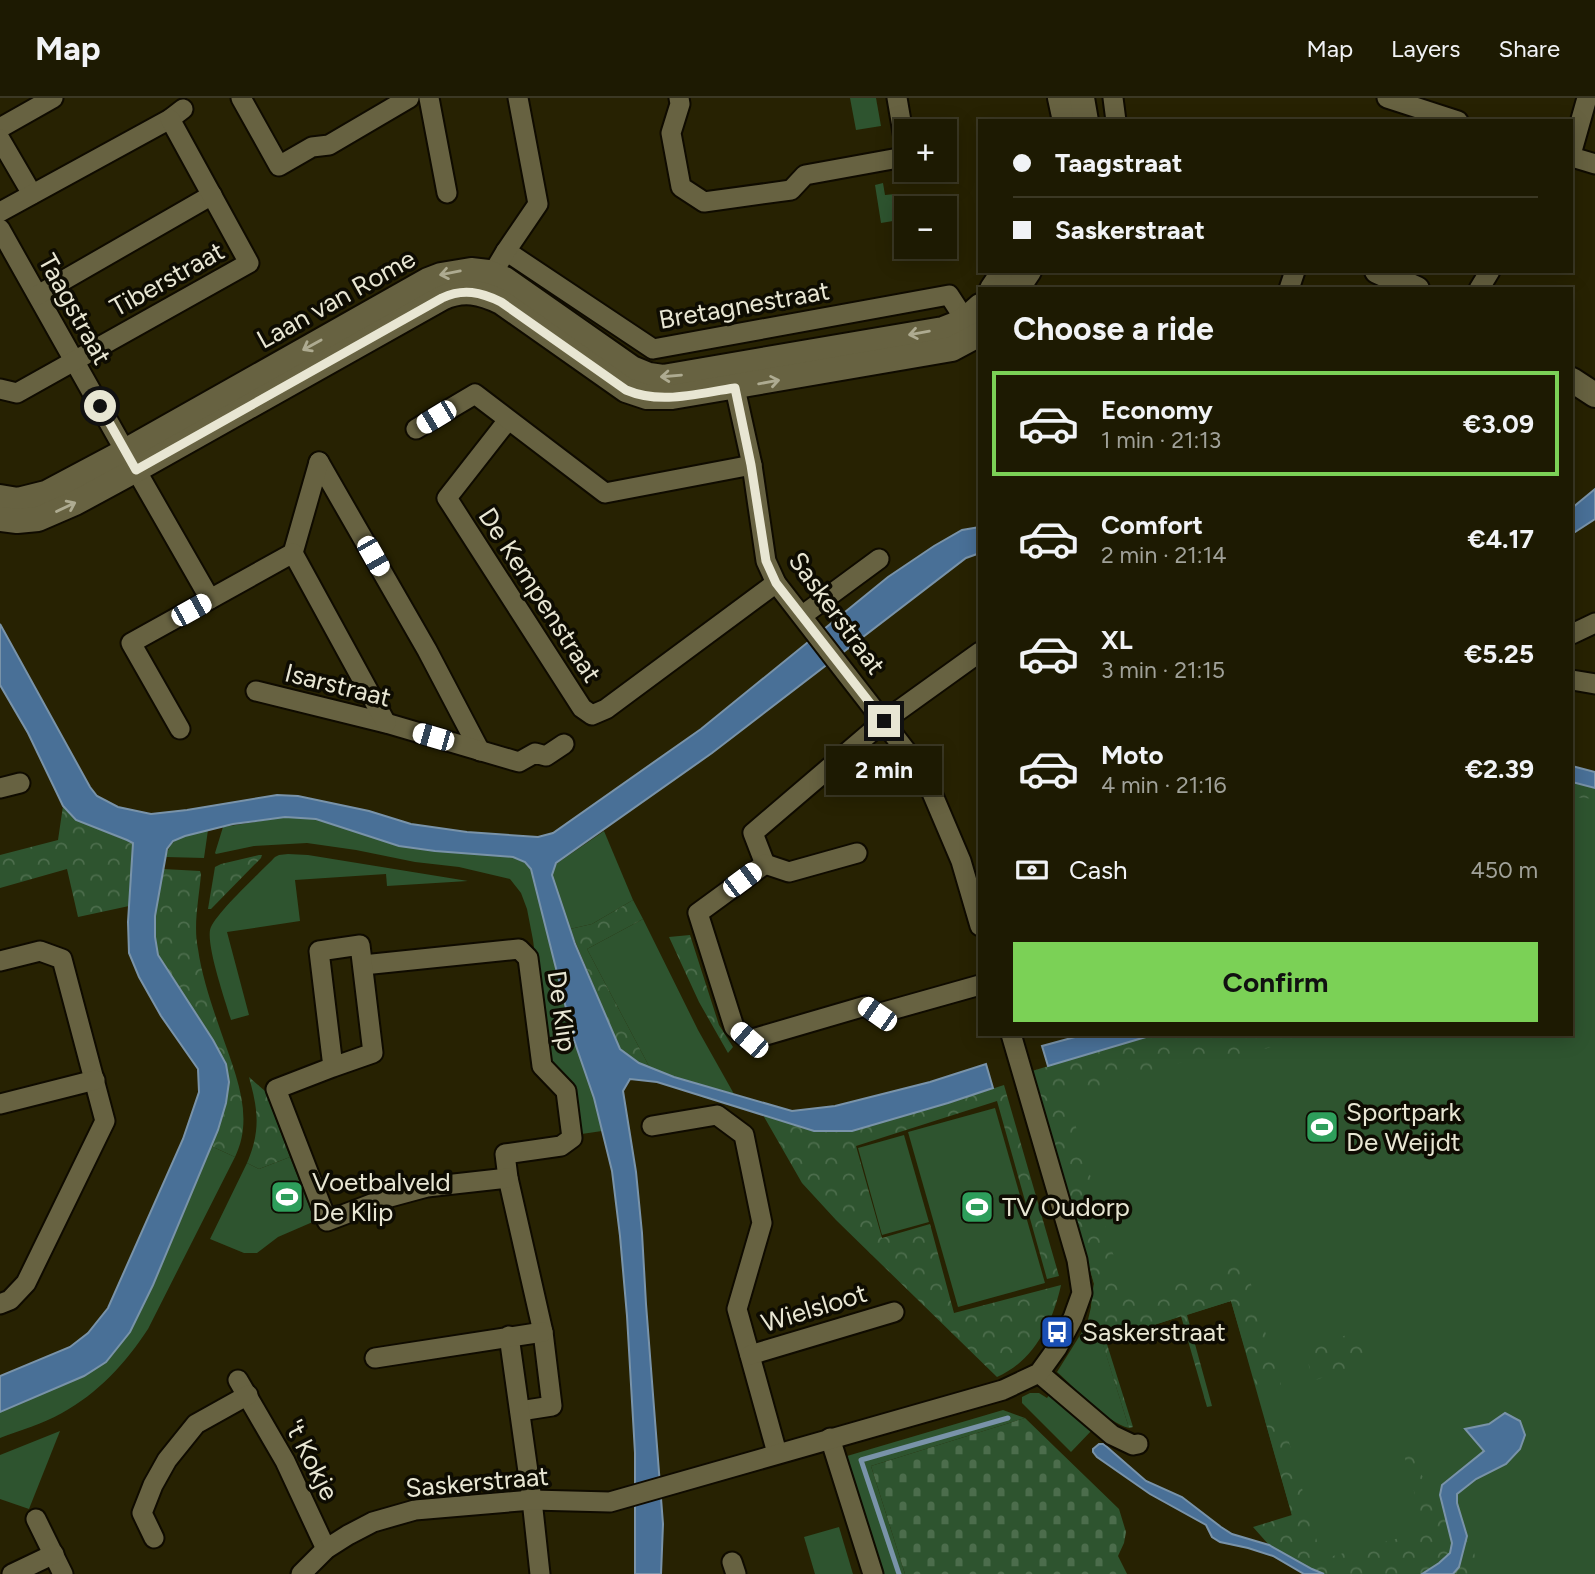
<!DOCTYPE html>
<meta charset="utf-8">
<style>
body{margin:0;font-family:Figtree,sans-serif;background:#25230c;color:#f1f3f6;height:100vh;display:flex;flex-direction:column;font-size:26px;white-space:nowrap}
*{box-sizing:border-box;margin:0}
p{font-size:23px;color:#a0a199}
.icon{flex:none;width:38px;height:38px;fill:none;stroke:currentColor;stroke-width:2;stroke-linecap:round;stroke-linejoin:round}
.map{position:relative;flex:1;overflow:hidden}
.sheet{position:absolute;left:978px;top:189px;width:595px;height:749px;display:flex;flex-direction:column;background:#1d1a02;border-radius:0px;box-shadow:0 4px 18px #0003,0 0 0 2px #3b3824}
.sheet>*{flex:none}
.top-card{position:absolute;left:978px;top:21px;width:595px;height:154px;border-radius:0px;box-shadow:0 4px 18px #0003,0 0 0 2px #3b3824;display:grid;align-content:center;height:154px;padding:0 35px;background:#1d1a02}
.buttons{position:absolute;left:894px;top:21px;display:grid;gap:14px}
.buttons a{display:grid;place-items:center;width:63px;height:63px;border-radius:0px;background:#1d1a02;box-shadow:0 4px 18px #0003,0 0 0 2px #3b3824;font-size:35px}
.end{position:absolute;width:32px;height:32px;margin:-16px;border:9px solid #e8e6d3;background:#111;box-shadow:0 0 0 4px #111}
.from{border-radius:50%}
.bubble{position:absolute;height:49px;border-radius:0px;background:#1d1a02;box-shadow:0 4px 18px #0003,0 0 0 2px #3b3824;font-size:23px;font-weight:700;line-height:49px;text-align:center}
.car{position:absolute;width:21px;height:42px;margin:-21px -10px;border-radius:9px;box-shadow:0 0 5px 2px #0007;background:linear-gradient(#fff 24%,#345 0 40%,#fff 0 76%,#345 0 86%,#fff 0)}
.top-card b{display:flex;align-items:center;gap:24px;height:66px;font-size:26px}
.top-card b+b{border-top:2px solid #3b3824}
.top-card i{width:18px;height:18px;background:#f1f3f6}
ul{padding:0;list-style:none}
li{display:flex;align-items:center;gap:21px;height:105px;margin:0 14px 10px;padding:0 21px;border:4px solid transparent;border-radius:0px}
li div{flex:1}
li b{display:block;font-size:26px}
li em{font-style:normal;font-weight:700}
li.active{border-color:#7bd156}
li>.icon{width:63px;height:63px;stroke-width:1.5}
h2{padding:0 35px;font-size:32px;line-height:84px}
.pay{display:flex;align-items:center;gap:18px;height:77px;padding:0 35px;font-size:26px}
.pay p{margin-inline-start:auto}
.button{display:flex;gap:14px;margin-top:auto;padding:14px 35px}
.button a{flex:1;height:80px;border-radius:0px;background:#7bd156;color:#111;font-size:28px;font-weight:700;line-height:80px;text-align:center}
header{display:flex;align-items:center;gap:42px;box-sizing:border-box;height:98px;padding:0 35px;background:#1d1a02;border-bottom:2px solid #3b3824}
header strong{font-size:33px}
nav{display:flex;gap:38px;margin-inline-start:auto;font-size:24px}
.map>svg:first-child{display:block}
.grass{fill:#2e542f}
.forest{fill:url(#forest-crowns)}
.cemetery{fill:url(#cemetery-stones)}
.water{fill:#497097;stroke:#7993a9;stroke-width:2}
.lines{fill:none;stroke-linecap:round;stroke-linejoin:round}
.stream{stroke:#7993a9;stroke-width:5}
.minor-casing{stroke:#0f0b00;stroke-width:23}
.tertiary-casing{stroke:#0f0b00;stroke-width:28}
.minor{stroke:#676241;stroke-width:19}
.tertiary{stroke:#676241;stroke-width:24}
.oneway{stroke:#aeab91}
.route{stroke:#e8e6d3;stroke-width:9}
.labels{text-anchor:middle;stroke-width:7;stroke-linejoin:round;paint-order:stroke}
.street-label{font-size:26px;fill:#e8e6d3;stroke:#0e0c02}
.poi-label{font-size:26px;fill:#e8e6d3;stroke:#0e0c02;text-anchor:start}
</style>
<header>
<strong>Map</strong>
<nav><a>Map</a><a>Layers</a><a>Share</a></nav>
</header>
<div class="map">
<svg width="1595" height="1476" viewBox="0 0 1595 1476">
<defs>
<pattern id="forest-crowns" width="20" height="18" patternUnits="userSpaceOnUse" patternTransform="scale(1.75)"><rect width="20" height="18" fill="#2e542f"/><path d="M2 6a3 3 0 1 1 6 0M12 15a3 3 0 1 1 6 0" fill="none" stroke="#4c6d4c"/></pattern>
<pattern id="cemetery-stones" width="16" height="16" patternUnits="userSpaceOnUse" patternTransform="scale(1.75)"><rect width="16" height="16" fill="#2e542f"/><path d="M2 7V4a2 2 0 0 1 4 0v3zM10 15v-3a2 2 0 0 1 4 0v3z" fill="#4c6d4c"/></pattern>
</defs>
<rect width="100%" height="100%" fill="#272202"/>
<g class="grass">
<polygon points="850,0 876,0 881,28 856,32"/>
<polygon points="883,85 885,97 895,96 899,122 881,125 875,87"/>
<path d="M1572,684L1595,690V1476H1324L1292,1418L1231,1203L1102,1243L1129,1330C1107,1325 1074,1289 1057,1274L1087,1226L1091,1209L1094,1186L1065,1084L1048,968L1156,936H1572Z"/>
<polygon points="285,719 316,721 399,748 435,753 513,759 525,764 531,771 574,942 594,1000 602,1033 575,1037 566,977 548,960 533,842 527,811 521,795 510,781 459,769 415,764 356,752 307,745 254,748 216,756 215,755 223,729"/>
<path d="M208,732L204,760L166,759C171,736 189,737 208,732Z"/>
<polygon points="604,733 633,802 592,826 570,831 552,778 556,766"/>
<path d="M288,756L308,757L468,783L387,788L386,776L295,782L300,823L227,834L249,917L231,922C225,902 207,850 210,832C213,817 262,773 275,759L279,757Z"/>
<polygon points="643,821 698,932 734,996 674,979 650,970 587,851"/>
<polygon points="995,1010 1045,1185 958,1209 908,1034"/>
<polygon points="904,1037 929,1124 882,1137 858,1050"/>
<path d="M211,1048L235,1059L148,1231C126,1265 97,1296 62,1315C42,1326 21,1332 0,1340V1314L84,1278L106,1264L130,1234L153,1187Z"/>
<polygon points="290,1059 315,1123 278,1139 257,1155 244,1155 210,1141 247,1065 259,1071"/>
<polygon points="1030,1295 1039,1295 1047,1300 1049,1297 1093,1331 1071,1354 1022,1305 1022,1299"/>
<polygon points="1003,1312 1025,1320 871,1368 905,1476 884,1476 847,1358"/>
<polygon points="60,1333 29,1411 0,1401 0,1357"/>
<polygon points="839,1429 853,1476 815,1476 804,1439"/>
</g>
<g class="forest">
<polygon points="1572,684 1595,690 1595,701 1572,699"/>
<polygon points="63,708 76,722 133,745 129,808 78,819 67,771 0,790 0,757 58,742"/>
<polygon points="259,757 262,757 261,760 211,811 208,811 215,769 221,766"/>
<path d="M163,771L200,773L201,776C199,801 193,827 198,851C202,879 212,908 221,934C235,975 255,1018 235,1059L211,1048L218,1032L226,1005L213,942L158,857L155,839V818Z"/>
<polygon points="633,802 643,821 587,851 650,970 639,965 620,951 570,831 592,826"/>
<polygon points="690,837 719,927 733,949 728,955 699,904 669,839"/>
<polygon points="1156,936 1315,936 1230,961 1210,956 1067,998 1126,1200 1245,1166 1282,1290 1259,1298 1231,1203 1187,1217 1212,1308 1207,1309 1181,1218 1106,1243 1133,1329 1129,1330 1091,1209 1094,1185 1032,973"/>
<path d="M249,979L265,993L290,1059L259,1071L247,1065C261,1032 258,1012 249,979Z"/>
<path d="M1004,987L1059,1178L1047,1181L997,1003L856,1048L882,1140L930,1126L954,1215L1061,1187C1053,1224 1034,1263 997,1279L836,1122L802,1085L763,1017L814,1033H852L948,1005Z"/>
<polygon points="1358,1234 1366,1264 1313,1283 1304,1249"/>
<polygon points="1265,1322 1287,1337 1322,1461 1425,1433 1404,1357 1411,1354 1419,1373 1442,1408 1450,1430 1452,1445 1450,1455 1439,1465 1422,1476 1324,1476 1312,1471 1269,1447 1253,1429 1292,1417"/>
<polygon points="1470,1437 1479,1476 1453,1476 1459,1469 1467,1438"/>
</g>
<polygon class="cemetery" points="1025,1320 1119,1411 1126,1434 1124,1445 1118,1458 1127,1476 905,1476 871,1368"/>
<g class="water">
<polygon points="1595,391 1595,421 1572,436 1572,410"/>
<polygon points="980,429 980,455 966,460 712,655 556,765 552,777 575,846 620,951 639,965 674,979 792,1013 835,1008 930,984 986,966 993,990 948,1005 852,1033 814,1033 657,984 630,981 623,993 636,1074 642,1135 646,1206 663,1426 661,1476 635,1476 635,1355 627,1218 620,1138 612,1073 594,1000 574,942 531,771 525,764 513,759 435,753 399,748 316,721 285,719 233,726 185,738 173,743 167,751 155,818 155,839 158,857 213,942 226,966 229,984 226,1005 218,1032 153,1187 130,1234 106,1264 84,1278 0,1314 0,1278 70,1249 88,1235 108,1210 183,1041 199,994 198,971 161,918 139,879 129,855 128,824 133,745 127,742 76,722 63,708 28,635 0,587 0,526 90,689 97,698 118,709 151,716 187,712 277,697 298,698 369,713 411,726 467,734 538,739 553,735 701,631 888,479 934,448 962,432"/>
<polygon points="1572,668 1595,674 1595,690 1572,684"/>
<polygon points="1086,936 1156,936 1048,968 1042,948"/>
<polygon points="1505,1315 1520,1323 1525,1337 1520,1351 1506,1366 1476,1381 1457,1396 1457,1405 1467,1438 1459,1469 1453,1476 1422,1476 1439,1465 1450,1455 1452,1445 1440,1397 1442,1387 1484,1353 1465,1331 1489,1326"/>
<polygon points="1099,1346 1103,1346 1107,1349 1146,1383 1182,1399 1221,1429 1232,1436 1269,1447 1312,1471 1324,1476 1304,1476 1273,1458 1248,1450 1220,1444 1212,1439 1206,1427 1150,1396 1097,1359 1093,1354 1093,1351"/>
</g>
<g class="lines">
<polyline class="stream" points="899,1476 861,1362 1008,1320"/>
<defs>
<g id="minor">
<polyline points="241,0 279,68 312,49 329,47 409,0"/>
<polyline points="429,0 447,95"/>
<polyline points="679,0 680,6 671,35 681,89 704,104 791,92 805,77 904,59 906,52 897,0"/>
<polyline points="1113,0 1116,23"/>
<polyline points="1387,0 1458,23"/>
<polyline points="0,30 53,0"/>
<polyline points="0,41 32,96"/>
<polyline points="1572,53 1587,0"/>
<polyline points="1572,59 1595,66"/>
<polyline points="0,114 170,21 183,11"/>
<polyline points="0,131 125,353"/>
<polyline points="506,153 653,251 949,197 964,220"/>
<polyline points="485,188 506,153 538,106 518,0"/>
<polyline points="1289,191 1295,173"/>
<polyline points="1479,191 1490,173"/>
<polyline points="38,197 212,97"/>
<polyline points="735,290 752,367 766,463 776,485 924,676 961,763 980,828"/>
<polyline points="0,291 17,295 249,165 170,21"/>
<polyline points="508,322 447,400 582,610 592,617 606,611 776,485"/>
<polyline points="416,331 475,296 605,395 752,367"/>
<polyline points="319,364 427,552 480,653"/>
<polyline points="136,372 210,501"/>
<polyline points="293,455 319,364"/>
<polyline points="803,517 879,461"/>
<polyline points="1572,536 1595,525"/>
<polyline points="1572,582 1595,586"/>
<polyline points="256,593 386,625 519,664 535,655 546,658 564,646"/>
<polyline points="180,631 131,545 293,455 386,625"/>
<polyline points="0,690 20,685"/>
<polyline points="765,766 698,815 734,929 749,942 865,908 877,916 980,887"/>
<polyline points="765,766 753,735 884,623 980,554"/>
<polyline points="765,766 789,774 857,755"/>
<polyline points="0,863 40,853 62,861 105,1023 26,1185 10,1202 0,1206"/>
<polyline points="363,867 519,851 528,860 542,968 566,993 572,1040 561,1048 505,1056 508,1080 543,1234 552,1308 520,1313"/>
<polyline points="333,969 373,955 360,847 319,853 333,969 276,991 327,1123 390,1099 427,1089 508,1080"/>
<polyline points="0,1006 95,982"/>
<polyline points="652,1028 717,1017 744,1037 762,1125 737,1211 777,1355"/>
<polyline points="509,1238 532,1402 540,1476"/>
<polyline points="750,1257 894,1214"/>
<polyline points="375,1260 543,1234"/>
<polyline points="1039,1275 1112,1337 1133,1347 1138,1346"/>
<polyline points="238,1282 285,1363 326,1451"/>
<polyline points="830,1340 873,1476"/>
<polyline points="36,1421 63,1476"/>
<polyline points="154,1440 142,1415 153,1387 167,1362 196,1326 248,1297"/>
<polyline points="732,1464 736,1476"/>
<polyline points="12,1476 54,1456"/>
<polyline points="301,1476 326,1451 348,1437 373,1424 415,1412 532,1402 610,1404 1003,1292 1039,1275 1057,1250 1073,1220 1082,1195 1077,1162 1011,936"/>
</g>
<g id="tertiary">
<polyline points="1060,0 1065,23"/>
<polyline points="1082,0 1086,23"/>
<polyline points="1377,173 1417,191"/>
<polyline points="992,191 1004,173"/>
<polyline points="1017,191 1029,173"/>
<polyline points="1572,282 1595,297"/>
<path d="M0,399L18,402L46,395L125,353L428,182L441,177L471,172L488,174L505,181L632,270L649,277L663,279L943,231C956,227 970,218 980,208"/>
<path d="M0,421L17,423L38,421L75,405L136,372L442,200C463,190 481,194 501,204L626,292L647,299H672L952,251L980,236"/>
</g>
</defs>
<use href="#minor" class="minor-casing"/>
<use href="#tertiary" class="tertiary-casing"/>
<use href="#minor" class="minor"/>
<use href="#tertiary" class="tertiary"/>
</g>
<defs><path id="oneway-shaft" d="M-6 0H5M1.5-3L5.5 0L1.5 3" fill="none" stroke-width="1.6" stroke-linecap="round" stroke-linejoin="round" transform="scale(1.75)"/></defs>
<g class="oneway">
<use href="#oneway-shaft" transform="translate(450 175) rotate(169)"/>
<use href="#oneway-shaft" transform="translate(919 235) rotate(170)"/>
<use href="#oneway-shaft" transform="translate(312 247) rotate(151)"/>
<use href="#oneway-shaft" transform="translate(671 278) rotate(175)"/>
<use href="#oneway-shaft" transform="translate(769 284) rotate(-10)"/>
<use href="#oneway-shaft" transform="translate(66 409) rotate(-25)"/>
</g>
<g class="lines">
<path class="route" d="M100,308L136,372L442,200C463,190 481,194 501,204L626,292C661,307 699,295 735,290L751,367L766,463L776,485L884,623"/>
</g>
<defs>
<symbol id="stadium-square" viewBox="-11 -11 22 22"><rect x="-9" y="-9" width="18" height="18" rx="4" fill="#2e9e5b" stroke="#0e0c02"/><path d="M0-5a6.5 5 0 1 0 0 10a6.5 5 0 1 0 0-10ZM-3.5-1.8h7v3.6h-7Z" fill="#fff"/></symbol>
<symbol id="bus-square" viewBox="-11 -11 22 22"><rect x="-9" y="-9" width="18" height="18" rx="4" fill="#1a4fb4" stroke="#0e0c02"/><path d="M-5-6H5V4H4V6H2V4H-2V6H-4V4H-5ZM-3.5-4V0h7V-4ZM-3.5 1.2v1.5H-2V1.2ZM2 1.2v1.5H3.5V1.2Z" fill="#fff"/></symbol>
</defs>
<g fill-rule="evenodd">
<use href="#stadium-square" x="1303" y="1010" width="38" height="38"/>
<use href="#stadium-square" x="268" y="1080" width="38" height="38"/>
<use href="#stadium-square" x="958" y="1090" width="38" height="38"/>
<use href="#bus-square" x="1038" y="1215" width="38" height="38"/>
</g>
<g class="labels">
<g class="street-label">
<text transform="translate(167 181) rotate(-29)" y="9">Tiberstraat</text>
<text transform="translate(336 201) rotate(-29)" y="9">Laan van Rome</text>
<text transform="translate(744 207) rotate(-10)" y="9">Bretagnestraat</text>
<text transform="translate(75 211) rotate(61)" y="9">Taagstraat</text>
<text transform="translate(540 497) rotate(57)" y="9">De Kempenstraat</text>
<text transform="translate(837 515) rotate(54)" y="9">Saskerstraat</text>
<text transform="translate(338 587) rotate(14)" y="9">Isarstraat</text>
<text transform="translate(562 913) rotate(82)" y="9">De Klip</text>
<text transform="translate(814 1210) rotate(-17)" y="9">Wielsloot</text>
<text transform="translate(312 1362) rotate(63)" y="9">'t Kokje</text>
<text transform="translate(477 1384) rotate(-5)" y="9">Saskerstraat</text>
</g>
<g class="poi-label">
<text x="1346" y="1023">Sportpark<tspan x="1346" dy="30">De Weijdt</tspan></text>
<text x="312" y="1093">Voetbalveld<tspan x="312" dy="30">De Klip</tspan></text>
<text x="1002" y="1118">TV Oudorp</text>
<text x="1082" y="1243">Saskerstraat</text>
</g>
</g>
</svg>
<div class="buttons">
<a>+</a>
<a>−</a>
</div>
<i class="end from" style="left:100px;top:308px"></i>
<i class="end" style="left:884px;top:623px"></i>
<div class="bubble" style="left:826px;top:648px;width:116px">2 min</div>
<i class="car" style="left:436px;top:319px;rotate:239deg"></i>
<i class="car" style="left:373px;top:458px;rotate:150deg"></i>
<i class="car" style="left:191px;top:512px;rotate:61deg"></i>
<i class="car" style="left:433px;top:639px;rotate:286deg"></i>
<i class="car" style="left:742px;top:782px;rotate:53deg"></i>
<i class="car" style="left:877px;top:916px;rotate:305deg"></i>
<i class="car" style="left:749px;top:942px;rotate:311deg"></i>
<div class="top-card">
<b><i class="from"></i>Taagstraat</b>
<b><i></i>Saskerstraat</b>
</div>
<section class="sheet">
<h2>Choose a ride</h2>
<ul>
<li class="active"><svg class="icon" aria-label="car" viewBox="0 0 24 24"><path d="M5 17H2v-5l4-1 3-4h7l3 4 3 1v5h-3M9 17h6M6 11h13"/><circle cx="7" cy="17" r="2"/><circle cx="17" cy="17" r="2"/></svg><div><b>Economy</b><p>1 min · 21:13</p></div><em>€3.09</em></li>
<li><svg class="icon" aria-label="car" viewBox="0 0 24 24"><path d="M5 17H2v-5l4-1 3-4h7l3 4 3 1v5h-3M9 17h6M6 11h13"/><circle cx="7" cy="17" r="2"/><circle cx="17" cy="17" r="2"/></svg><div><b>Comfort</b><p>2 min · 21:14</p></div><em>€4.17</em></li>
<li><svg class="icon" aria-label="car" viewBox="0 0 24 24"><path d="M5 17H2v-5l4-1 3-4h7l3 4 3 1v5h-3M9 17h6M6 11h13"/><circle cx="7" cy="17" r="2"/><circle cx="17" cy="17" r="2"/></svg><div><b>XL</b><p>3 min · 21:15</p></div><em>€5.25</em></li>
<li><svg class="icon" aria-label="car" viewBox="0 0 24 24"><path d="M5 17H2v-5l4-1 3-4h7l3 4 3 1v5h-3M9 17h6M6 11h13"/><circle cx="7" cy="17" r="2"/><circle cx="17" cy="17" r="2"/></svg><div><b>Moto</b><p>4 min · 21:16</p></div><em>€2.39</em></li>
</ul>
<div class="pay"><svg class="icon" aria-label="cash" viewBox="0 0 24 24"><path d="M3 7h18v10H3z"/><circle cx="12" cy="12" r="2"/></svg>Cash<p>450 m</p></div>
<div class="button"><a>Confirm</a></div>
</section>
</div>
